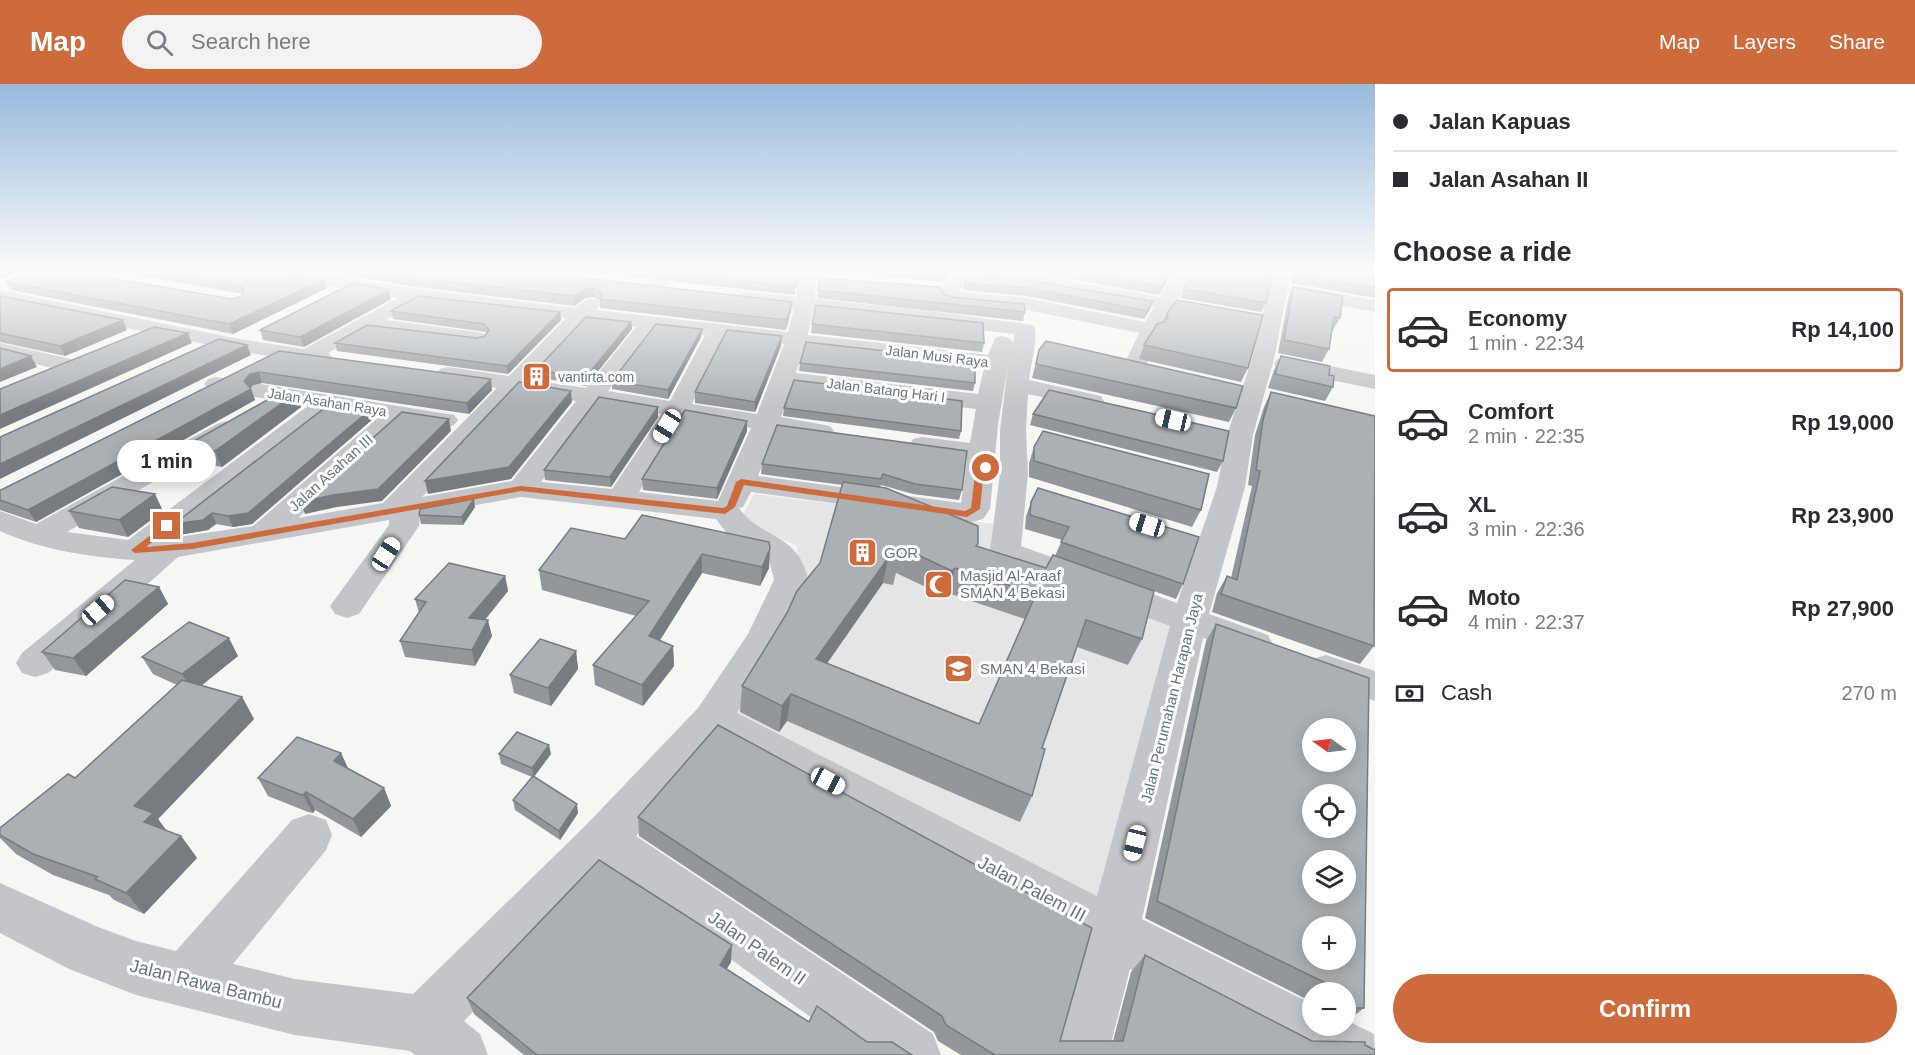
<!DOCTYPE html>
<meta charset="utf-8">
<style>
body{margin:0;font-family:Arial,sans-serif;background:#f2f2f3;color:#2b2b33;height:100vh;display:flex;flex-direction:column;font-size:22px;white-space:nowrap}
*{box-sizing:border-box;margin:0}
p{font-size:20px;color:#7c7c81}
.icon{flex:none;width:33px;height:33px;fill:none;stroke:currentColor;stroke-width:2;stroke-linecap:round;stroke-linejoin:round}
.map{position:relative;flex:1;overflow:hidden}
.panel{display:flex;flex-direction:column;background:#fff;width:540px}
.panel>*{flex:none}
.top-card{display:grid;align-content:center;height:132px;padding:0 18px;background:#fff}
.needle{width:39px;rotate:284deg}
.buttons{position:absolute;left:1302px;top:634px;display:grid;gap:12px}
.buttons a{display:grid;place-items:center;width:54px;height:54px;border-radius:50%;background:#fff;box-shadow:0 3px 15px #0003;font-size:30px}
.end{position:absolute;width:27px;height:27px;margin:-14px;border:8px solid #cd6b3d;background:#fff;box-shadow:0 0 0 3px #fff}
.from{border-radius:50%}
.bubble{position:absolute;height:42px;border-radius:21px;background:#fff;box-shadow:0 3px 15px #0003;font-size:20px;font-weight:700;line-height:42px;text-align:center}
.car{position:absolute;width:18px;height:36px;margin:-18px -9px;border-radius:8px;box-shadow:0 0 4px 2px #0007;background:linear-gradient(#fff 24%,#345 0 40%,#fff 0 76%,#345 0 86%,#fff 0)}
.top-card b{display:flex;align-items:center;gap:21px;height:57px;font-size:22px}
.top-card b+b{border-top:2px solid #e1e1e2}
.top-card i{width:15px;height:15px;background:#2b2b33}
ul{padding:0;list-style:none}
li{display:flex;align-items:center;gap:18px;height:84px;margin:0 12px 9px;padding:0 6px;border:3px solid transparent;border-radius:6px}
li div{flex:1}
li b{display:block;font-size:22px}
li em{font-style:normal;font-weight:700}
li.on{border-color:#cd6b3d}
li>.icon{width:54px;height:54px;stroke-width:1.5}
h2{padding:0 18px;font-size:27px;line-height:72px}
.pay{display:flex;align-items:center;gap:15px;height:66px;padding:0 18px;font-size:22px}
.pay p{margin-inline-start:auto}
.cta{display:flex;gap:12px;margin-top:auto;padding:12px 18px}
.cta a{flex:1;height:69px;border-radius:36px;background:#cd6b3d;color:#fff;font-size:24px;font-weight:700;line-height:69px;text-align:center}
header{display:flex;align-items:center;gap:36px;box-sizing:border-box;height:84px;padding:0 30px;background:#cd6b3d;color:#fff}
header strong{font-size:28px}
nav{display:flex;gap:33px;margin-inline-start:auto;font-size:21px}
.search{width:420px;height:54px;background:#f2f2f3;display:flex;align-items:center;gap:15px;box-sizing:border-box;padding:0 21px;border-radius:33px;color:#7c7c81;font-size:22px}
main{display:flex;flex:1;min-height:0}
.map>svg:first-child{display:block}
.built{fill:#e4e5e4}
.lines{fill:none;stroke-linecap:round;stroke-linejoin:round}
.minor{fill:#c3c5c8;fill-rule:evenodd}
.wall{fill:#93979c;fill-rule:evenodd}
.shaded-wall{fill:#787b7f}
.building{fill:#abb0b5;stroke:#787b7f;stroke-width:1.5;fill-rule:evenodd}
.route{fill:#cd6b3d}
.labels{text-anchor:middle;stroke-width:6;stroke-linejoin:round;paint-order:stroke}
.far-street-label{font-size:14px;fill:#697481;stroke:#fff}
.far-poi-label{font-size:14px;fill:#697481;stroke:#fff;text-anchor:start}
.street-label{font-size:15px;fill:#697481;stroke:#fff}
.poi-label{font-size:15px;fill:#697481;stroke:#fff;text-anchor:start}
.near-street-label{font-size:18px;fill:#697481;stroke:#fff}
</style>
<header>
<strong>Map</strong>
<div class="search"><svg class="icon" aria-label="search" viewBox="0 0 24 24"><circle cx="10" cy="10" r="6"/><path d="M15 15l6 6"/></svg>Search here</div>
<nav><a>Map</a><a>Layers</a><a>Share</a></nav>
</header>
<main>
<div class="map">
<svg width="1375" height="971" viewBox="0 0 1375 971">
<rect width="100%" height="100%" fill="#f6f6f4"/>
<polygon class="built" points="754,410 994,440 993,470 1176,539 1097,826 730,632 801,500 797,462 741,436"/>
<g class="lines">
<g class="minor">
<path d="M263,187H306L416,205L576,224C584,217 587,213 598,216L601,220L596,226L788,248L794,225L747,220L740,218L738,214L740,210L747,208L797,213L798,187H816L815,215L924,226L1033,241C1040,250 1030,282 1029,296L1101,312L1104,317L1101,322L1092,324L1028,310L1026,346L1028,389L1021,462L1177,519L1217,403L1227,351L1252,275L1273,187H1291L1274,275L1253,351L1245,403L1209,530L1268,551L1273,560L1268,569L1255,573L1203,554L1142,835L1312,920V942H1346V936L1374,950L1375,971H1293L1130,885L1108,971H1050L1083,860L717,657L636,752L933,950L941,971H863L606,785L464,937L480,950L488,971H415L410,967L295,951L136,911L69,885L0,849V799L98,843L136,857L176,867L292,736L309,730L326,736L332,751L326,766L233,880L295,895L413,910L586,741L698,624L748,550L774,496L769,476L729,452L716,435L521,413L420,431L419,442L359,530L347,534L335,530L330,522L389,441V436L178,473L48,589L35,593L22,589L16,579L22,569L135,476C89,473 42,466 0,447V427L36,440L217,340L226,337L235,340L239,345L235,350L67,448L128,456L308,322L208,305L204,300L208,295L216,293L454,331L458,336L454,341L445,344L404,337L298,434L383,419L497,304L440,295L437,290L440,285L448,283L509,292L566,234L419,217L386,236L478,248L485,250L488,254L485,258L478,260L369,246L328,269L333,274L330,279L322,281L234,266L0,218V206L234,254L304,265L398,214L271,192ZM813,227L1015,250L1009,274L1013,258L1009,254L1002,252L995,254L988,271L808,251ZM586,237L636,243L586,304L531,296ZM655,245L705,251L670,317L608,307ZM725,253L784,260L757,330L692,320ZM804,263L984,284L978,310L796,289ZM1008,281L1000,346V389L990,467L1003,479L1170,542L1097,812L737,629L782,554L808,496C799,449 762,456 739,424L743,423L751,408L972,438L983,435L990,425L998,341ZM792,302L976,325L970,359L922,353L913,355L909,361L913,367L967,375L961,419L758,392L775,348L821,355L830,352L834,347L830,342L781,333ZM520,308L576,317L512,397L422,413ZM599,320L662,330L612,405L541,398ZM333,326L379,333L253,442L171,454ZM685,334L751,344L718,417L639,408Z"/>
<polygon points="659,187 676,187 661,208 649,208 646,204"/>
<path d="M953,187H1013L1160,213L1176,187H1194L1177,216L1224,225L1227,229L1224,233L1217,235L1172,227L1145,283L1142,288L1134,290L1126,288L1123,283L1139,249L1027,226L944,217L940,209ZM968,192L1154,223L1145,238L1027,214L959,208Z"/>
<polygon points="1297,202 1375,216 1375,228 1290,212 1288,208 1290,204"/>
<polygon points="0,259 75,276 78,281 75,286 67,288 0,271"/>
<polygon points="1285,273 1375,291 1375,305 1277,285 1274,280 1277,275"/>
<polygon points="1326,571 1375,587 1375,617 1313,595 1307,585 1313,575"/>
</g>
</g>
<g class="wall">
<polygon points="114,187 279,187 327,204 233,250 11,206 6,198 232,215 242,212 243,210"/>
<polygon points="322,187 525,187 791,227 786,246 600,224 600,217 594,213 585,214 575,222 416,203"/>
<polygon points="584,187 796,187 795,211"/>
<polygon points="828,187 951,187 944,198"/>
<polygon points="971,187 1153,217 1150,225 1144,235 1027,212 963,206 964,199"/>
<polygon points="1028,187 1173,187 1159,211"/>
<polygon points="1293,187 1375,187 1375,214 1291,199"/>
<polygon points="819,194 944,210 952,213 1025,228 1023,237 817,214"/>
<polygon points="1293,203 1340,234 1333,246 1332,246 1329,265 1322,278 1278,269 1288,215"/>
<polygon points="1184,205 1266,219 1261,228 1180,214"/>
<polygon points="0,212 127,246 65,272 0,258"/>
<polygon points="391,215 304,263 263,256 260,246"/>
<polygon points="391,227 560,228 561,236 508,290 337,267 335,259 477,254 485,252 487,250 486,248 393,235"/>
<polygon points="1167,229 1248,284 1241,298 1139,275 1144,261 1163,238"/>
<polygon points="631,238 632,245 586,302 537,293 536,286"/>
<polygon points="812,240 984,259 982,268 811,249"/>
<polygon points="702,245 701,253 668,315 612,305 612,297"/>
<polygon points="781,262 755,328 695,319 695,308"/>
<polygon points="1039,266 1236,324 1229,338 1032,294"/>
<polygon points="279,267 492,306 469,330 262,299 253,301 251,304 255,316 36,438 0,426 0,406 3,405"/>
<polygon points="1281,272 1329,291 1333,303 1325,317 1268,304 1274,286"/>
<polygon points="800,279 975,299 973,307 799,287"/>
<polygon points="1271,308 1374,562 1360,580 1212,528 1217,509 1227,492 1231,494 1252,402 1248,401 1255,351 1264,323"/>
<polygon points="296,309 301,323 222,383 192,377 185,362"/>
<polygon points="658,323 658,333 611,403 545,396 544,386"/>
<polygon points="784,324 961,347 959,355 783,332"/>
<polygon points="371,325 374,334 252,440 233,443 216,440 208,446 179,451"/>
<polygon points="1033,330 1223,377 1217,388 1030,341"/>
<polygon points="747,337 747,347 717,415 643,406 642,395"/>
<path d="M777,341L962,406L959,416L913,410L881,401L880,403L978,462L1046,484L1055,472L1062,456L1025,445L1026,432L1031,418L1183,500L1176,515L1154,507L1142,555L1128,581L1077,563L1042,664L1032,712L1020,738L787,637L779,648L740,628L742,602L820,479L842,401L761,390L762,380ZM896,489L945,512L948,509L1025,535L979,640L827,579L883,499L893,501Z"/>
<polygon points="1034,363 1201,426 1192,443 1029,393 1029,379"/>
<polygon points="475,423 463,441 421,440 419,431"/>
<polygon points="69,427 163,427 128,453 79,444"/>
<polygon points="642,431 769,484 760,502 702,489 660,556 673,562 674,582 643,622 595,601 593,581 636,532 542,506 539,486 625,455"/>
<polygon points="505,492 508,507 485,536 492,552 475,582 405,573 400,557 419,529 415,515"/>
<polygon points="159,503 168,520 86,592 55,586 42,568"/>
<polygon points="1216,540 1364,924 1346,938 1346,909 1312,909 1312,918 1145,834 1206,557"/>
<polygon points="576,567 578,585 551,622 514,609 510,591"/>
<polygon points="238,572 201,602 242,613 254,635 158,735 166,746 181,752 197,774 144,830 114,816 109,811 53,791 16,770 0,754 0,744 75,694 177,601 153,590 142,573"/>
<polygon points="341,669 348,684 384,704 391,722 361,753 315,726 313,729 308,728 268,712 258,694"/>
<polygon points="499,670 551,670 534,692 578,729 560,756 515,726 513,716 532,693 501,680"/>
<polygon points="638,733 1060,957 1113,957 1131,888 1145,871 1312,957 1365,961 1375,971 961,971 938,957 934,948 639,752"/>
<polygon points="731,878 727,885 809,938 867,958 912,971 524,971 474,930 467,914"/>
</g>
<g class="shaded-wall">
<polygon points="0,187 20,187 0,194"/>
<polygon points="947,187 951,187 944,198 946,189"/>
<polygon points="1171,187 1173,187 1159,211 1162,202"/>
<polygon points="324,195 327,204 233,250 229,240"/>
<polygon points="594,204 594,213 585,214 575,222 574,212 584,205"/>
<polygon points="389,206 391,215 304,263 300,253"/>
<polygon points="1153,217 1150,225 1144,235 1147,227"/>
<polygon points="792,218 791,227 786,246 787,236"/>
<polygon points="560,228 561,236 508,290 507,282"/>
<polygon points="123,236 127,246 65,272 60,262"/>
<polygon points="631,238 632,245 586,302 585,294"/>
<polygon points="702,245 701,253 668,315 668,306"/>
<polygon points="188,249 192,259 0,345 0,331"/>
<polygon points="782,252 781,262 755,328 755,318"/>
<polygon points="247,261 251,271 0,395 0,380"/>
<polygon points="31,272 37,283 0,298 0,285"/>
<polygon points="259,288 262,299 253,301 249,306 251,305 255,316 36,438 28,426 244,297 250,290"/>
<polygon points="491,295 492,306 469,330 467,319"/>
<polygon points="571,307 572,318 511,395 428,410 425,397"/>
<polygon points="296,309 301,323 222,383 215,367"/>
<polygon points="658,323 658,333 611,403 610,393"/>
<polygon points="371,325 374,334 252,440 233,443 228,432"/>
<polygon points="449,335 451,347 382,417 337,423 305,430 301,418"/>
<polygon points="747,337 747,347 717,415 717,404"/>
<polygon points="155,410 163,427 128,453 119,436"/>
<polygon points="474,415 475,423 463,441 462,433"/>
<polygon points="212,429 216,440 208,446 179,451 174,440"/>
<polygon points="770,465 769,484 760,502 762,483"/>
<polygon points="702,470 702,489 650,572 649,552"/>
<polygon points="888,474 883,499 812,601 816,575"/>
<polygon points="955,484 948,509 945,512 952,487"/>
<polygon points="505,492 508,507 473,550 469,534"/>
<polygon points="159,503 168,520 86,592 73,574"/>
<polygon points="488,536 492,552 475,582 472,566"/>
<polygon points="229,554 238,572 193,608 182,590"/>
<polygon points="673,562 674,582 643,622 642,601"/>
<polygon points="576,567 578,585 551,622 548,604"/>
<polygon points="791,610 787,637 779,648 782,622"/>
<polygon points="242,613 254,635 158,735 169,750 144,738 134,722"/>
<polygon points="549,661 551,670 534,693 532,684"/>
<polygon points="341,669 349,687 334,677"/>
<polygon points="384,704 391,722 361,753 353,735"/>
<polygon points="306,708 315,726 313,729 303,711"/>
<polygon points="577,720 578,729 560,756 559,747"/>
<polygon points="181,752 197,774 144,830 126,809"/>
<polygon points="732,861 731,878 719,897 720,881"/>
</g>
<g class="building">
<polygon points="40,187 70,187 232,215 242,212 244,206 240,201 160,187 279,187 324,195 229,240 6,198"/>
<polygon points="373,187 525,187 792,218 787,236 600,215 602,210 594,204 584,205 574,212 414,194"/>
<polygon points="660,187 796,187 796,203"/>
<polygon points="928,187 947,187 946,189"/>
<polygon points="971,187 1153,217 1147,227 1029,204 964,199"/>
<polygon points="1080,187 1171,187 1162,202"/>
<polygon points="1194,187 1273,187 1266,219 1184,205"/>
<polygon points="1296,187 1375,187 1375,204 1295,190"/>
<polygon points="819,194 940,203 944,210 952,213 1024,220 1025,228 818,206"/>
<polygon points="353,199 389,206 300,253 260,246"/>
<polygon points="1293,203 1343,212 1340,234 1334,233 1329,265 1284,256"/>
<polygon points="0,212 123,236 60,262 0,249"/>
<polygon points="418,212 560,228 507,282 335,259 367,241 477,254 485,252 489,246 484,240 391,227"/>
<polygon points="1177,216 1263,231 1248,284 1144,261 1157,240 1164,238 1168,233 1167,229"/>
<polygon points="816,221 983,239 984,259 812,240"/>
<polygon points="586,233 631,238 585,294 536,286"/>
<polygon points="656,240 702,245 668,306 612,297"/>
<polygon points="154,243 188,249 0,331 0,305"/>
<polygon points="727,246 782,252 755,318 695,308"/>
<polygon points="219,255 247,261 0,380 0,353"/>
<polygon points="1046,257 1243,302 1236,324 1036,280 1039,266"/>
<polygon points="806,258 975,277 975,299 800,279"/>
<polygon points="0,264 31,272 0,285"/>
<polygon points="279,267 491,295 467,319 259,288 250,290 244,297 251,305 28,426 0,416 0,406 3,405"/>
<polygon points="1281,272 1330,282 1329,291 1334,292 1333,303 1275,290"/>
<polygon points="794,296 962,317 961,347 784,324"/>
<polygon points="519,298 571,307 509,383 425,397"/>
<polygon points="1049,306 1229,347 1223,377 1033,330"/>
<polygon points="283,307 296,309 215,367 185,362"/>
<polygon points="1271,308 1375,332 1374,562 1221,510 1227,492 1237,496 1260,387 1256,386 1263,336"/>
<polygon points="599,313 658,323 610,393 544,386"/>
<polygon points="331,319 371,325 248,429 228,432 212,429 203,436 174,440"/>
<polygon points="685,326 747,337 717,404 642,395"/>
<polygon points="402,328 449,335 378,405 333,411 301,418"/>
<polygon points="777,341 967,367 962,406 915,400 883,390 881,395 762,380"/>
<polygon points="1043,347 1209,390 1201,426 1034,377 1034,363"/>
<path d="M843,398L886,404L978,442V460L976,462L1046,484L1053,471L1154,507L1142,555L1086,536L1042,664L1045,665L1032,712L791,610L782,622L742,602L787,529L797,507L820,479ZM901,463L952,487L955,484L1036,510L979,640L816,575L888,474L899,476Z"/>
<polygon points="112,403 155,410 119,436 69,427"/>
<polygon points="1038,404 1199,453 1183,500 1061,458 1069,443 1030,431 1031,418"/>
<polygon points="474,415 462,433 419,431 420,425"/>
<polygon points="642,431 769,458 770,465 762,483 702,470 649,552 673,562 642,601 593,581 649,517 539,486 571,444 625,455"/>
<polygon points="449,479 505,492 469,534 488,536 472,566 400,557 426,518 415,515"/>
<polygon points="125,496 159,503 73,574 42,568"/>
<polygon points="189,538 229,554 182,590 142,573"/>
<path d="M1216,540L1369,594L1364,924H1346V909H1332V902L1157,817ZM1312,645H1346V678H1312ZM1312,711H1346V744H1312ZM1312,777H1346V810H1312ZM1312,843H1346V876H1312Z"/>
<polygon points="540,555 576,567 548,604 510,591"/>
<polygon points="182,596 242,613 134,722 153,729 144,738 181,752 126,809 95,795 98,793 33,770 0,751 0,744 68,690 75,694"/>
<polygon points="718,641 1092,844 1060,957 1123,957 1145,871 1312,957 1365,958 1365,961 1375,966 1375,971 995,971 946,941 942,932 638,733"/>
<polygon points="517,648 549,661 532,684 499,670"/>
<polygon points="297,653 341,669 334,677 384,704 353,735 306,708 303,711 299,710 258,694"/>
<polygon points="533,692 577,720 559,747 513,716"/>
<polygon points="599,776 732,861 720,881 809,938 817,922 867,958 892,958 912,971 537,971 467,914"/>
</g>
<linearGradient id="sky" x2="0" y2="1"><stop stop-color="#97badc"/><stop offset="0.58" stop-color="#fbfbfa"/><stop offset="1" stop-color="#fbfbfa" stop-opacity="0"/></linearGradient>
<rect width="1375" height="323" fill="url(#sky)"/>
<polygon class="route" points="980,380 990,384 984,386 980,425 967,433 744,401 735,423 725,430 521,407 192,465 135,469 131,466 167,439 170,440 170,444 146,463 192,459 521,402 723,424 727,422 736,398 741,395 965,427 971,424 976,382"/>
<defs>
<symbol id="building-square" viewBox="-11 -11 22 22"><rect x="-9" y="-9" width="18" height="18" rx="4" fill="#cd6b3d" stroke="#fff"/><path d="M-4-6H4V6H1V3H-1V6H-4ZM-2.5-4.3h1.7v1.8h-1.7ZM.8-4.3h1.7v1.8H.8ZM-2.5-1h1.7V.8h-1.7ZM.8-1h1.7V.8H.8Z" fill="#fff"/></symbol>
<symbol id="mosque-square" viewBox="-11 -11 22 22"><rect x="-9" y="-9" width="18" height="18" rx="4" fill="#cd6b3d" stroke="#fff"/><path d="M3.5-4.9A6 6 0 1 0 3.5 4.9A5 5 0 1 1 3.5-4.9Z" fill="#fff"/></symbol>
<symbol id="school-square" viewBox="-11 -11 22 22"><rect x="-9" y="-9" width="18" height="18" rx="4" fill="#cd6b3d" stroke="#fff"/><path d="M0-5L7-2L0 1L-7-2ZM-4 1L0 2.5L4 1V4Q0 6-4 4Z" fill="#fff"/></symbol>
</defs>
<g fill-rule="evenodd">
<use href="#building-square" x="520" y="276" width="33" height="33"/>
<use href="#building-square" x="846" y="452" width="33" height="33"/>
<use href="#mosque-square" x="922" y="484" width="33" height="33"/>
<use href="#school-square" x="942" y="568" width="33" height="33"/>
</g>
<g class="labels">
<g class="far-street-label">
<text transform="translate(937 272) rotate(7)" y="5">Jalan Musi Raya</text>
<text transform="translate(886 306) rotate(7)" y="5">Jalan Batang Hari I</text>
<text transform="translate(327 318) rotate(9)" y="5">Jalan Asahan Raya</text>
</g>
<g class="far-poi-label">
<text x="558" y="298">vantirta.com</text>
</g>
<g class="street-label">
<text transform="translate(331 389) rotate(-42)" y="5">Jalan Asahan III</text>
<text transform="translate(1172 614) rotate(-76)" y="5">Jalan Perumahan Harapan Jaya</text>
</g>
<g class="poi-label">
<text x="884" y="474">GOR</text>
<text x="960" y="497">Masjid Al-Araaf<tspan x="960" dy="17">SMAN 4 Bekasi</tspan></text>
<text x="980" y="590">SMAN 4 Bekasi</text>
</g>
<g class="near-street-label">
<text transform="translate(1032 805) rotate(28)" y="6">Jalan Palem III</text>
<text transform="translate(757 864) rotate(35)" y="6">Jalan Palem II</text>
<text transform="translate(206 900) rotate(14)" y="6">Jalan Rawa Bambu</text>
</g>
</g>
</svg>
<div class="buttons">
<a><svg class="needle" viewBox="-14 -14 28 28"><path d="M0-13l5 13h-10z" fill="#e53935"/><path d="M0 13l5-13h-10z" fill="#7c7c81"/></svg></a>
<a><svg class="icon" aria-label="locate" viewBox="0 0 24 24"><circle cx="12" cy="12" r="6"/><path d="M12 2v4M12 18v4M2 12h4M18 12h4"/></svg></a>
<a><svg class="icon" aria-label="layers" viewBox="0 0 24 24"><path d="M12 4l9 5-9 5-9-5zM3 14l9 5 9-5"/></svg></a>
<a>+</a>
<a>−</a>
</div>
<i class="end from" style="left:986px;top:384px"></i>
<i class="end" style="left:167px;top:442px"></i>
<div class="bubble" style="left:117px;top:356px;width:99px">1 min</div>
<i class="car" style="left:1173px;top:336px;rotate:283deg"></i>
<i class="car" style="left:667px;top:342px;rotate:212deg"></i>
<i class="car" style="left:1147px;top:441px;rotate:287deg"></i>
<i class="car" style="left:386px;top:470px;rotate:33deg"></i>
<i class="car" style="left:98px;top:526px;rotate:49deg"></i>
<i class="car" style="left:828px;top:697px;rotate:118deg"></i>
<i class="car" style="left:1135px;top:759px;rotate:194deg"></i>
</div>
<section class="panel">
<div class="top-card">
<b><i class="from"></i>Jalan Kapuas</b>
<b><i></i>Jalan Asahan II</b>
</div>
<h2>Choose a ride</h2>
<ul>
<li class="on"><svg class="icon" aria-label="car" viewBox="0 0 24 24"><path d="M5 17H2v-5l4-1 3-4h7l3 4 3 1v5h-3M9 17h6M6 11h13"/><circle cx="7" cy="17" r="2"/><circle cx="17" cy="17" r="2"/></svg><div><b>Economy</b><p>1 min · 22:34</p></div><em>Rp 14,100</em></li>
<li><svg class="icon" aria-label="car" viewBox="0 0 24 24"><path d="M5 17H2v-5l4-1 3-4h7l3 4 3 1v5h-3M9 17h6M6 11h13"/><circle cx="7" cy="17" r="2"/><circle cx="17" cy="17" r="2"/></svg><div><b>Comfort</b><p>2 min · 22:35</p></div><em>Rp 19,000</em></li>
<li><svg class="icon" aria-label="car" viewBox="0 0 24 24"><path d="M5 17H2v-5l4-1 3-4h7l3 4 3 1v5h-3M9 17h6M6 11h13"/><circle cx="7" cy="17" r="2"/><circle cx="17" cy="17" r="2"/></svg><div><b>XL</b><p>3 min · 22:36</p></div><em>Rp 23,900</em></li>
<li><svg class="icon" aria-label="car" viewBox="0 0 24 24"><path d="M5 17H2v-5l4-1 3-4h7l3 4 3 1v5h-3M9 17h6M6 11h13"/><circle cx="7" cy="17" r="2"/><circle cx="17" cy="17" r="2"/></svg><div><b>Moto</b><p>4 min · 22:37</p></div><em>Rp 27,900</em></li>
</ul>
<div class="pay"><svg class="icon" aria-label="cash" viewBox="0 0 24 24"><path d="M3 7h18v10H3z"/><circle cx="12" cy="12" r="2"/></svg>Cash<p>270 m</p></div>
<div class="cta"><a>Confirm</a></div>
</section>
</main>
